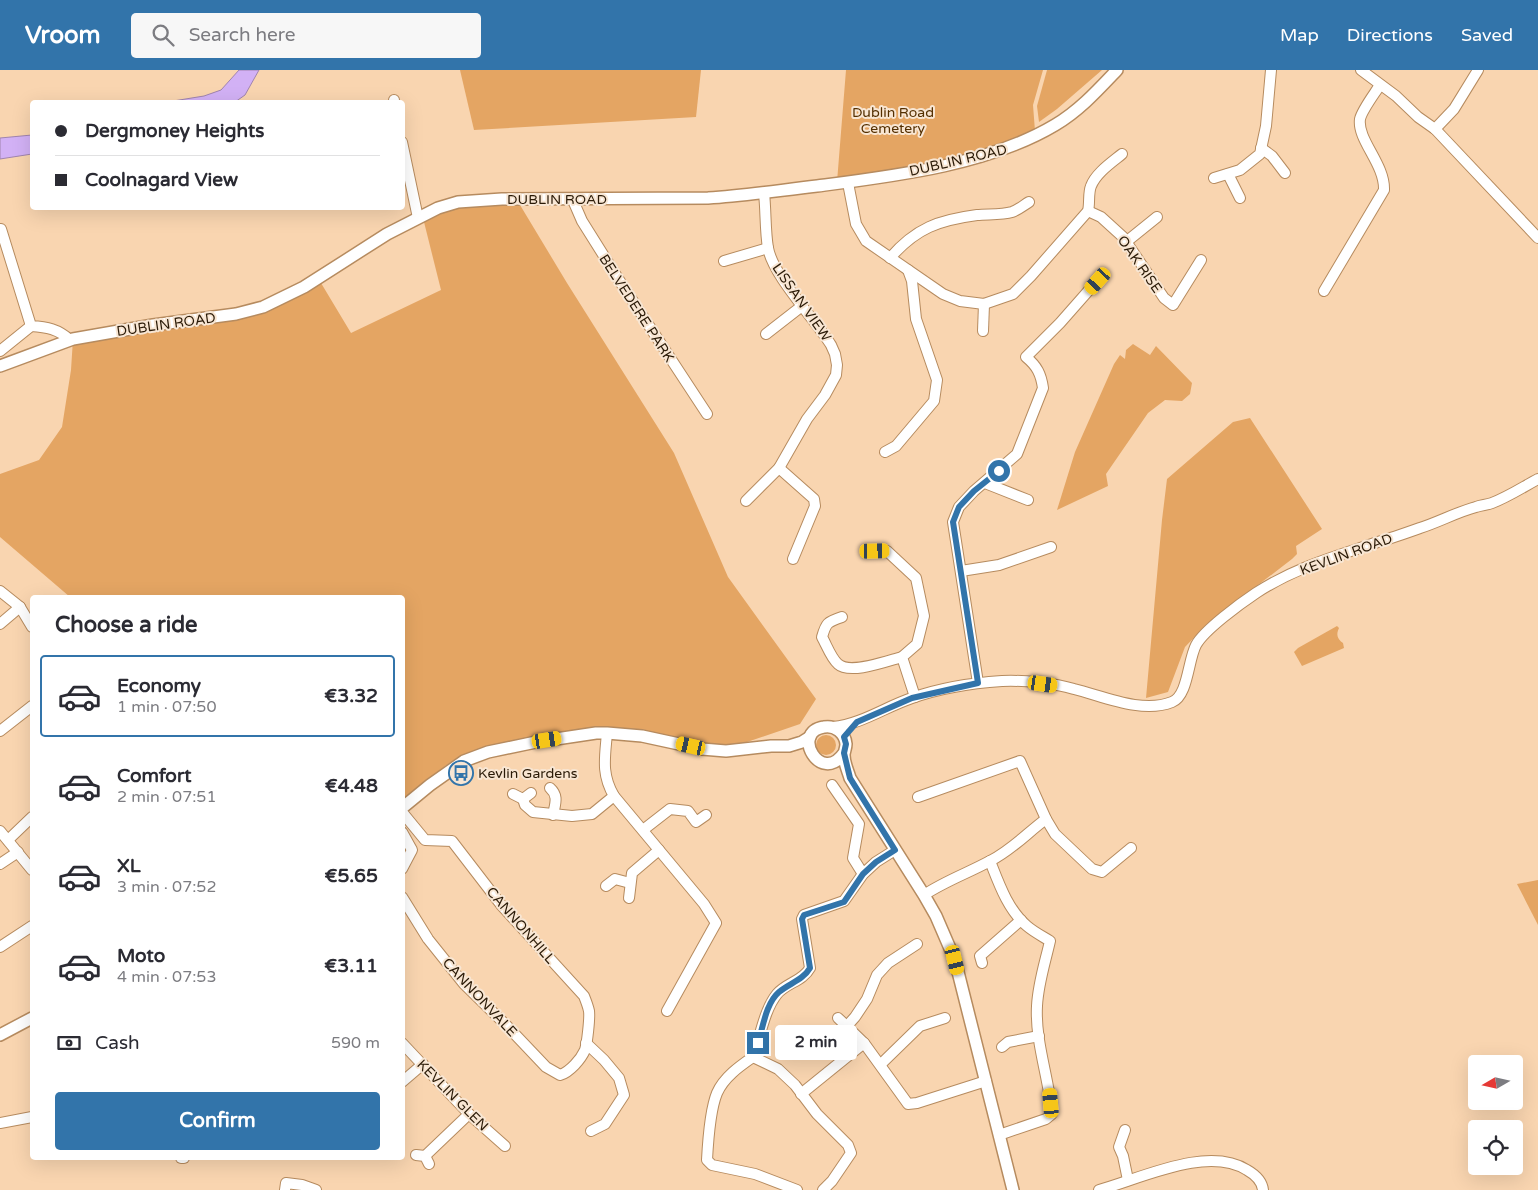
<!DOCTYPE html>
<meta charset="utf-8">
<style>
body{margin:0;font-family:"Varela Round",sans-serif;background:#f7f7f7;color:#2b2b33;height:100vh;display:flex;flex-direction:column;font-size:19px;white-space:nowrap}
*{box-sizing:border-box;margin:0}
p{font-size:16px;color:#7c7c81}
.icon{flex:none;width:28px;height:28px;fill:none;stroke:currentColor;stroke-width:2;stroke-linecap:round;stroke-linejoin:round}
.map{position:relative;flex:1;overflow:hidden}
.panel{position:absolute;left:30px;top:525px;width:375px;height:565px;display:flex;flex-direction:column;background:#fff;border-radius:5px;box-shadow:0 5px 20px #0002}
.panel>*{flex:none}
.banner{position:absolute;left:30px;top:30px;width:375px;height:110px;border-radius:5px;box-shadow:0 5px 20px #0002;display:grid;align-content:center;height:110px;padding:0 25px;background:#fff}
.needle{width:32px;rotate:261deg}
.controls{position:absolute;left:1468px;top:985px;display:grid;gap:10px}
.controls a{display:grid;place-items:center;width:55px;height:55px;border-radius:5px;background:#fff;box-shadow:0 5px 20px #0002;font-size:25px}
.end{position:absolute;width:22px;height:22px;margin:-11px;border:6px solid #3274aa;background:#fff;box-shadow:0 0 0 2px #fff}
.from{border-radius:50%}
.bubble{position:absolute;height:35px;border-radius:5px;background:#fff;box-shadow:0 5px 20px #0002;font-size:16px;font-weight:700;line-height:35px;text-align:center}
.car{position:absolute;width:15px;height:30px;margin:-15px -8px;border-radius:6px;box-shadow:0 0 4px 1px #0007;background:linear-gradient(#f5c518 24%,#345 0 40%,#f5c518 0 76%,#345 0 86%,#f5c518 0)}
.banner b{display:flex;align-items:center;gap:18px;height:48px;font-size:19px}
.banner b+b{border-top:1px solid #e1e1e2}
.banner i{width:12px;height:12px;background:#2b2b33}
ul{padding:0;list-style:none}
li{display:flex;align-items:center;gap:15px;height:82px;margin:0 10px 8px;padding:0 15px;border:2px solid transparent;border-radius:5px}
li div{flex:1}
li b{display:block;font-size:19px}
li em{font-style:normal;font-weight:700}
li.active{border-color:#3274aa}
li>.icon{width:45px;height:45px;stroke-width:1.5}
h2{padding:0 25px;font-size:22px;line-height:60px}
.pay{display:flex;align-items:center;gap:12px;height:55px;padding:0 25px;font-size:19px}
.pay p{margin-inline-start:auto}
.primary-button{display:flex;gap:10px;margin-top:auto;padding:10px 25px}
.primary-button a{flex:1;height:58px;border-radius:5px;background:#3274aa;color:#fff;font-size:20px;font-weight:700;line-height:58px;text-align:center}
header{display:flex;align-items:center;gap:30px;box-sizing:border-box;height:70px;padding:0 25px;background:#3274aa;color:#fff}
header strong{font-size:24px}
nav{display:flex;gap:28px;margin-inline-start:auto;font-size:18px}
.search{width:350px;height:45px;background:#f7f7f7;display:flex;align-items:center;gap:12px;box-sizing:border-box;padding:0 18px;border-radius:5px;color:#7c7c81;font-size:19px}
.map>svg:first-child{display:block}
.green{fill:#e4a563}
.water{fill:#d2b1f5;stroke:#a084ae}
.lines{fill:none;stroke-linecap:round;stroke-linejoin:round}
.minor-casing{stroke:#b68b5f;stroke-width:12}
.tertiary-casing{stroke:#b68b5f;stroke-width:14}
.minor{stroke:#fff;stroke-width:10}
.tertiary{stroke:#fff;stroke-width:11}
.route{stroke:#3274aa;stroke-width:6}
.labels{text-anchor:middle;stroke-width:4;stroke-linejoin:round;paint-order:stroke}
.park-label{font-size:14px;fill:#542f00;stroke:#f8e6d3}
.street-label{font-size:14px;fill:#2a1a07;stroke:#f8e6d3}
.poi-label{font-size:14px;fill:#2a1a07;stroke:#f8e6d3;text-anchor:start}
</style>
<header>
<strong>Vroom</strong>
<div class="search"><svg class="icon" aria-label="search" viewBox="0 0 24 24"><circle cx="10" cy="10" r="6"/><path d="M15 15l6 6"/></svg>Search here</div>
<nav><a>Map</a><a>Directions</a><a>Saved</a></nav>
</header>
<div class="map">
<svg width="1538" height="1120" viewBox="0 0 1538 1120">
<rect width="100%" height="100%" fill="#f9d5b0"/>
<g class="green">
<polygon points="460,0 701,0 696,47 474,60"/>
<path d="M846,0H1043L1033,35L1035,61C974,90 904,99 837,112Z"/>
<polygon points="1047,0 1102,0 1057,39 1039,52 1037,36"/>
<polygon points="517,130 567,213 674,383 728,507 816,629 800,654 747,672 726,676 643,663 488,679 465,684 445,696 403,732 402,528 70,527 0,467 0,404 39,390 62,357 71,300 73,269 236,244 318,208 351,263 441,220 423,148 438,138"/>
<polygon points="1133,274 1150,285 1156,276 1192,313 1190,324 1182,331 1165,330 1148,343 1106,404 1108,416 1057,440 1075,382 1114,294 1120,285 1125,289 1126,280"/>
<polygon points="1250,348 1322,459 1296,476 1297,484 1292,489 1206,555 1185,577 1168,622 1146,628 1162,450 1167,409 1233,352"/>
<path d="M1337,556L1339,558C1336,564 1337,569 1343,573L1344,578L1302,596L1294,582L1298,578Z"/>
<circle cx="826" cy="675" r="10"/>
<polygon points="1538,810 1538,855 1517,814"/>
</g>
<g class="water">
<polygon points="239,0 259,0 245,25 235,32 167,32 204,26 221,20"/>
<polygon points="32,65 32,84 0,89 0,68"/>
</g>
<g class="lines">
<defs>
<g id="minor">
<polyline points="1361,0 1396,26 1418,47 1435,59 1538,168"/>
<polyline points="394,30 394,32"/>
<polyline points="1435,59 1454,39 1478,0"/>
<polyline points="402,72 418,148"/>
<polyline points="1261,78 1272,86 1285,103"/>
<polyline points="1228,104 1240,128"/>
<polyline points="1214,108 1240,100 1260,84 1266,56 1271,0"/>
<path d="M848,113L856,154L866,171L943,224L960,231L984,234L1013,224L1031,206L1088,141C1090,133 1088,123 1091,116C1096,103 1111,93 1122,84"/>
<polyline points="572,128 582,151 619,210 707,344"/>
<polyline points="1088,141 1101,147 1123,167 1164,228 1173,235 1201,190"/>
<path d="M1,159L31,256C47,257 58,259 70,270"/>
<polyline points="1126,172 1157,147"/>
<path d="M890,188C916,158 939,150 977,145C988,144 1002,145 1012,142C1018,140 1024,135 1029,132"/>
<polyline points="724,191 768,178"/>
<path d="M1324,221L1384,120C1385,94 1357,70 1360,49C1362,40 1375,23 1380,15"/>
<polyline points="983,261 984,234"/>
<polyline points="766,264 802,236"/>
<polyline points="0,281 31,256"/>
<polyline points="885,382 896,376 934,331 937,310 916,249 912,211 908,200"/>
<polyline points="779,398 814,429 815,436 793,489"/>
<polyline points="985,413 1028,430"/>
<path d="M746,431L779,398L807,349L825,325L836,305L837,295L835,284L831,275C815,249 773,206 768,178C765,160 766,141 764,123"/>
<polyline points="875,481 887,481 916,508 924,546 917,574 902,587 915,627"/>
<polyline points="961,501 999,495 1051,477"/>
<polyline points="0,521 20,537 32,557"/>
<path d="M842,547C827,552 826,553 822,567C827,576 831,588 838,594C850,605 887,591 902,587"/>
<polyline points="0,554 20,537"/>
<path d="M978,613L953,452L959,437L974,421L1017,384L1043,318C1041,304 1037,296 1026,287L1060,253L1097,211"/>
<path d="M833,657C862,654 885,637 912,628C940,618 972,613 1002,611C1023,610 1054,613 1074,619C1103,626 1142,644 1172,632C1188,626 1188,590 1196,575C1204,560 1241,533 1256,523C1296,497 1334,487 1378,472C1392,468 1406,463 1420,458C1439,452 1457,442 1476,437C1481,435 1487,435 1492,433C1508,427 1523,417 1538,409"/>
<polyline points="0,661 32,636"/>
<path d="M607,663C605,687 601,704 614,726L704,834L716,853L667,941"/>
<polyline points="832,715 859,754 853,788 863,804"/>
<path d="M550,718C559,726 555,734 553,745"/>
<polyline points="513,724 523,729 531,723"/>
<polyline points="918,727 1020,691 1046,749 1055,764 1092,799 1102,802 1131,778"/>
<polyline points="523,729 525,735 533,742 572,746 592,744 614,726"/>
<path d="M402,742L425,770L452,771L502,836L584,926C586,931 588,936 589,941C590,948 587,974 585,980C581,989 570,1002 560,1005L546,997L506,955L464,914L428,869L402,827"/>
<polyline points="643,760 670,739 688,741 696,752 706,745"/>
<polyline points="0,761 32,800"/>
<polyline points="402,762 412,780 402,799"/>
<polyline points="8,770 32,747"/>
<path d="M990,791C999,814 1008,840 1027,856C1034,862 1042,866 1050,871C1045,893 1038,914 1037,936C1035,972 1049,1008 1052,1044L1046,1049L999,1065"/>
<polyline points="0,794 18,782"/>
<polyline points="606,816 615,809 630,813"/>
<path d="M924,825C945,811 968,803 990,791C1012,780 1027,763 1046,749"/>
<polyline points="629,828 632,803 659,780"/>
<polyline points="0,877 32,856"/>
<polyline points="982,893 980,886 1021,850"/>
<polyline points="838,948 864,973 908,1034 917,1033 986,1011"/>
<polyline points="847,956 855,947 867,929 877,905 888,893 917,874"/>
<polyline points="402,973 469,1044 505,1076"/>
<polyline points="586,973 604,990 619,1008 624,1025 605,1054 591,1061"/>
<polyline points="1002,977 1008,972 1039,966"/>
<path d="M753,987C760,968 764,940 777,924C786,913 803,911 810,898L802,849L804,845L844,831L863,804L876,792L895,780"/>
<path d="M753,987C740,996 724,1007 717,1023C710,1040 708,1071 707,1090L712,1095L755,1104L797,1120"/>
<polyline points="753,987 778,999 795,1015 817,1044 848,1075 851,1083 832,1111 823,1120"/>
<polyline points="881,994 920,956 945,948"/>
<polyline points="402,1012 423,994"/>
<polyline points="801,1024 864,973"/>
<polyline points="0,1053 32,1047"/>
<polyline points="1125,1060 1119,1077 1123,1086 1128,1110"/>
<polyline points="416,1085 425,1086 429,1094"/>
<polyline points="425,1086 469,1044"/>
<polyline points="181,1088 184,1088"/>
<polyline points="285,1120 286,1113 302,1115 316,1120"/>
<path d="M1099,1120C1140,1109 1207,1075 1247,1100C1254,1104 1262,1111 1263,1120"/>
</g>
<g id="tertiary">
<path d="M0,296L73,269L153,255L236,244L263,237L304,217L387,164L438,138L458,132L502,129L708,128C745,126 781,120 817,116C894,106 988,95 1055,55C1079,41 1098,20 1117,0"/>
<path d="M844,683C821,716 790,662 824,657C835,655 845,663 846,674C846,678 844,682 844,685C844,693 848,701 850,708L924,825L936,846L955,890L1013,1120"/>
<polyline points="402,738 430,715 464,691 488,682 536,672 596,663 607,663 642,666 702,679 726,681 771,676 789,676 802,672 810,667"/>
<polyline points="0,965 32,948"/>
</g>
</defs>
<use href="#minor" class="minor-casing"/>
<use href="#tertiary" class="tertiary-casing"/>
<use href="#minor" class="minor"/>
<use href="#tertiary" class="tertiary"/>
</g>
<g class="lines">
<path class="route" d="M758,973C763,957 766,933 779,922C790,913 803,910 810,898L802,849L804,845L844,832L863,804L876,792L895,780L850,708L844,683L846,674L844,667L857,652L912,628L978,613L953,452L959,437L974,421L999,401"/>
</g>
<defs>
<symbol id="bus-ring" viewBox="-11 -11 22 22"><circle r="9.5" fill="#f8e6d3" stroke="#3274aa" stroke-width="1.5"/><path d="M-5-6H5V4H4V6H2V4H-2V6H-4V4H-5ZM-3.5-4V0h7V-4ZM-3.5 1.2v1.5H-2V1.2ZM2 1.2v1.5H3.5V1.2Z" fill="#3274aa"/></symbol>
</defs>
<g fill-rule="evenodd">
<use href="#bus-ring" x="447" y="689" width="28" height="28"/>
</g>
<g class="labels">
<g class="park-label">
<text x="893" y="47">Dublin Road<tspan x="893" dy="16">Cemetery</tspan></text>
</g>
<g class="street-label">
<text transform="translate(958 90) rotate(-13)" y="5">DUBLIN ROAD</text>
<text x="557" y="134">DUBLIN ROAD</text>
<text transform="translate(1140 194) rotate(55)" y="5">OAK RISE</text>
<text transform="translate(802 232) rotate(55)" y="5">LISSAN VIEW</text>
<text transform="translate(637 238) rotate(57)" y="5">BELVEDERE PARK</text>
<text transform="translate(166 254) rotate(-8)" y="5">DUBLIN ROAD</text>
<text transform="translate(1346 484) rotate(-20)" y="5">KEVLIN ROAD</text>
<text transform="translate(521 855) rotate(49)" y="5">CANNONHILL</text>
<text transform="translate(480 927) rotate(47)" y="5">CANNONVALE</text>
<text transform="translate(453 1025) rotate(45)" y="5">KEVLIN GLEN</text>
</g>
<g class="poi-label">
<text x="478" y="708">Kevlin Gardens</text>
</g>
</g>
</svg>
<div class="controls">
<a><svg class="needle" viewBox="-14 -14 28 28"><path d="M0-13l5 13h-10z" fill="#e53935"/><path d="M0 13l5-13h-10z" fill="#7c7c81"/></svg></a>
<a><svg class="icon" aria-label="locate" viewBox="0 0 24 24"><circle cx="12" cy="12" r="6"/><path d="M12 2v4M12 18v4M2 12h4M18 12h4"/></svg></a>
</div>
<i class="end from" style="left:999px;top:401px"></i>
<i class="end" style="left:758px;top:973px"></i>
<div class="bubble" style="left:775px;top:955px;width:82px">2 min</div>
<i class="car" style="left:1098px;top:211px;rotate:222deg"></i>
<i class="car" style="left:875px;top:481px;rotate:89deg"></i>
<i class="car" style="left:1043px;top:614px;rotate:98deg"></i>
<i class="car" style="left:547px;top:670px;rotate:81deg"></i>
<i class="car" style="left:691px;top:676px;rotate:283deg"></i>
<i class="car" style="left:955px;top:890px;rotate:166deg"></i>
<i class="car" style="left:1051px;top:1033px;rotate:355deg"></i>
<div class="banner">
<b><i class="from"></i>Dergmoney Heights</b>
<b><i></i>Coolnagard View</b>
</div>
<section class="panel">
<h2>Choose a ride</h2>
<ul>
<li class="active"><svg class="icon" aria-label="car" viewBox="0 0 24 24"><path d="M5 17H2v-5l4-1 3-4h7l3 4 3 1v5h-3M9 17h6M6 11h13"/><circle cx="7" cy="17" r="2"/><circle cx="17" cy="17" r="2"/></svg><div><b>Economy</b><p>1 min · 07:50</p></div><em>€3.32</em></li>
<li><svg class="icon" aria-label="car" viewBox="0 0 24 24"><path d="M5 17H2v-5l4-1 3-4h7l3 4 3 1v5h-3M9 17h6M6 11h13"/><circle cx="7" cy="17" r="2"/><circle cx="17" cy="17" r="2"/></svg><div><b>Comfort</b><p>2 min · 07:51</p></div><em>€4.48</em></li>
<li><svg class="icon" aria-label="car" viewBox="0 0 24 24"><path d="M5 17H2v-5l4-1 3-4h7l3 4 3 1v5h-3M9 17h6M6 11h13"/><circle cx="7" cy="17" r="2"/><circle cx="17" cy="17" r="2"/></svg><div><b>XL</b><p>3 min · 07:52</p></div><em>€5.65</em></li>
<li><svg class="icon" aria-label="car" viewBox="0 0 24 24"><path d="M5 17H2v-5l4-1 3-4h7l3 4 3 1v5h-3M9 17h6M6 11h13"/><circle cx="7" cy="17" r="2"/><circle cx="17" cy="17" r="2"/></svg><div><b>Moto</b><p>4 min · 07:53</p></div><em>€3.11</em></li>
</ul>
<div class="pay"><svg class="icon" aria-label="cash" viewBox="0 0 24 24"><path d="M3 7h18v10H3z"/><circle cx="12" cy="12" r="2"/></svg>Cash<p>590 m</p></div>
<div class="primary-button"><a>Confirm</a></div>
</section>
</div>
